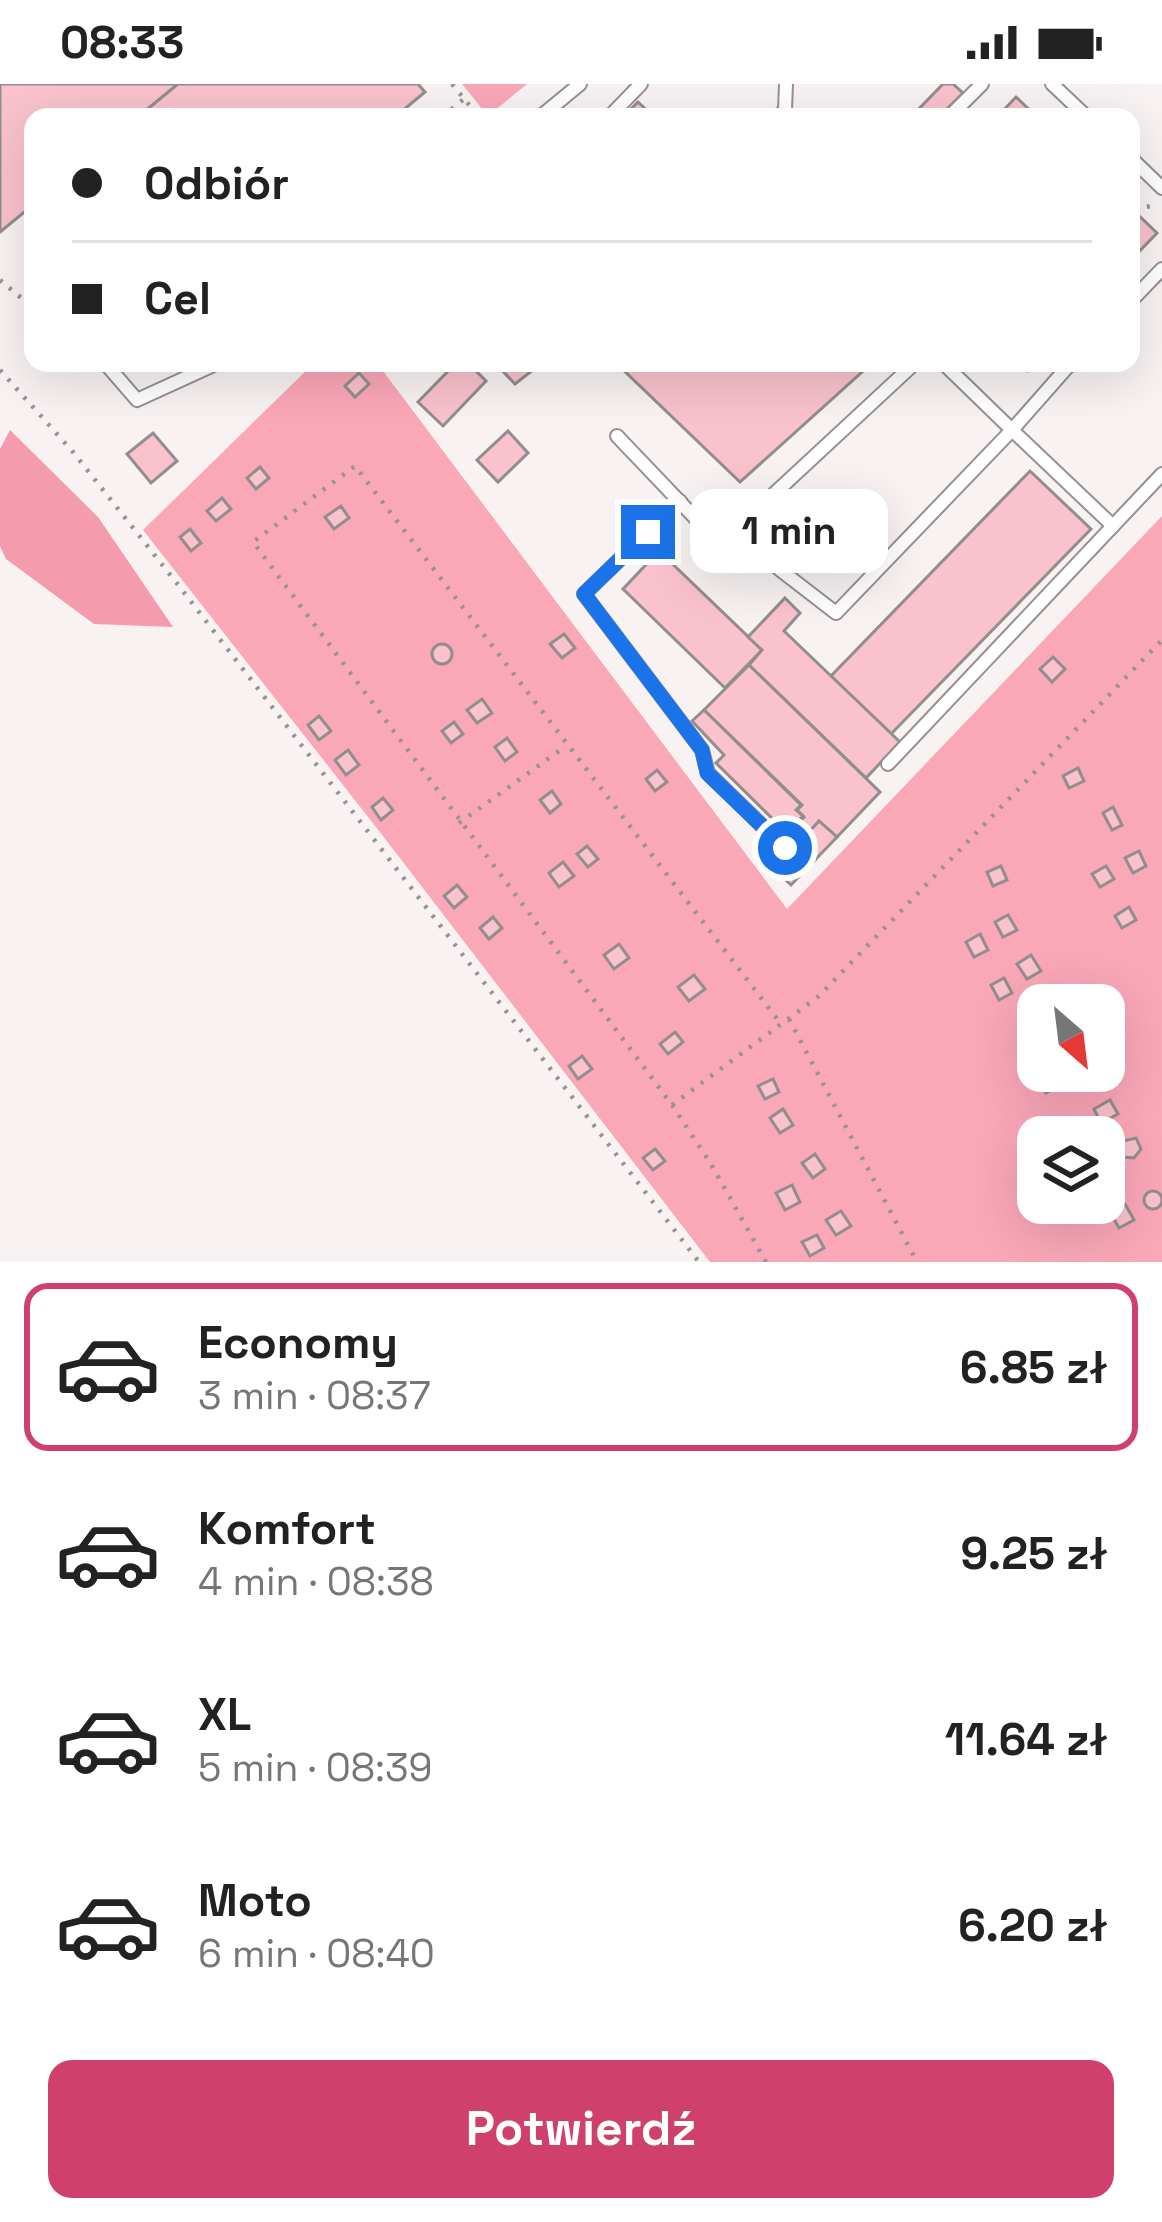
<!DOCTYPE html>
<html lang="pl">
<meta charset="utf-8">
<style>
body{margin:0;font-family:"Space Grotesk",sans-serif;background:#f6f6f6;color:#222;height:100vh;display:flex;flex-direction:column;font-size:45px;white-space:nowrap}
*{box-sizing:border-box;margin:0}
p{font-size:39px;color:#767676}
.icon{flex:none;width:66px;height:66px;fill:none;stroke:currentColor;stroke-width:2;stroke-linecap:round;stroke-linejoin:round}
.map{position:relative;height:1178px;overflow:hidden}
.side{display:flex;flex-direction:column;background:#fff;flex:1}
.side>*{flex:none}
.hud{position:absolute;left:24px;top:24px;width:1116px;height:264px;border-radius:24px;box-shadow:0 12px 48px #0002;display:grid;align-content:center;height:264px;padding:0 48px;background:#fff}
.needle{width:78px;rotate:152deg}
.tools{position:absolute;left:1017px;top:900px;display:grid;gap:24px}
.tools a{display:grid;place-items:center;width:108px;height:108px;border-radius:24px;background:#fff;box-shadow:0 12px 48px #0002;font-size:60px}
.end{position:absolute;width:54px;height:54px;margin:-27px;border:15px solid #1a73e8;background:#fff;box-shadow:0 0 0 6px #fff}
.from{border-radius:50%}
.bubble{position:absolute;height:84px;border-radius:24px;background:#fff;box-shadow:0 12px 48px #0002;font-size:39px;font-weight:700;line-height:84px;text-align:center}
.hud b{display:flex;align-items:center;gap:42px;height:114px;font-size:45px}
.hud b+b{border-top:3px solid #e0e0e0}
.hud i{width:30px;height:30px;background:#222}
ul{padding:21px 0 0;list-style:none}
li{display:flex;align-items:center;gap:36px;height:168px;margin:0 24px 18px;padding:0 24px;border:6px solid transparent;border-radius:24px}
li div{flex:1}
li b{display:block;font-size:45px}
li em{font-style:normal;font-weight:700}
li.active{border-color:#cf416c}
li>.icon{width:108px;height:108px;stroke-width:1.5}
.button{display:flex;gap:24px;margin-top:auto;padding:24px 48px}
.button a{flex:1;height:138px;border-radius:24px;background:#cf416c;color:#fff;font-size:48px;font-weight:700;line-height:138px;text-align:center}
.status{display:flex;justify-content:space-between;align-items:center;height:84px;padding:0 60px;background:#fff;direction:ltr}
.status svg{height:33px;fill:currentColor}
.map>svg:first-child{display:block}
.green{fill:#faa7b8;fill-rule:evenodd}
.forest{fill:#f49cae}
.building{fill:#f9c2cc;stroke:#928d8e;stroke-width:3}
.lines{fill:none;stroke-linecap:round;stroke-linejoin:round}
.lane-casing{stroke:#969091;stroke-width:16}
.path{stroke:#979394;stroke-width:4.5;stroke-dasharray:3 9;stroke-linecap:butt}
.lane{stroke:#fff;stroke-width:12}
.route{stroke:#1a73e8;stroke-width:15}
</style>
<div class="status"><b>08:33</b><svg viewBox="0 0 49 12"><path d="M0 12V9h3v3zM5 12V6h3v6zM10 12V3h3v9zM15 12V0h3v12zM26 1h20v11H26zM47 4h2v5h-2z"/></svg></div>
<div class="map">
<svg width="1162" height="1178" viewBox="0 0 1162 1178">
<rect width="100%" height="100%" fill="#f8f2f3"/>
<g class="green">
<polygon points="462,0 527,0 488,32"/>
<path d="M314,279H377L787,825L1162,432V1178H710L383,752L143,446ZM1038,921H1104V987H1038ZM1038,1053H1104V1119H1038Z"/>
</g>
<polygon class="forest" points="10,346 98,433 173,543 94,540 6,475 0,462 0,365"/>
<g class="building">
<polygon points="0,0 178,0 138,33 33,33 33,121 0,148"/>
<polygon points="178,0 418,0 425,8 395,33 138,33"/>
<polygon points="943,0 953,0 963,9 939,33 911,33"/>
<polygon points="1016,13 1037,33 997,33"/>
<polygon points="638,18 654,33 623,33"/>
<polygon points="1131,124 1157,149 1131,176"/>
<polygon points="456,279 468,279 486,297 443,342 418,318"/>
<polygon points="495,279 542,279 515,300"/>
<polygon points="616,279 872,279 740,398"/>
<polygon points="359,289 369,300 355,313 345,302"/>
<polygon points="508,347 528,369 498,398 477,376"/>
<polygon points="153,349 177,377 151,399 127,370"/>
<polygon points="260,383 269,394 256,405 247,394"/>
<polygon points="1030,387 1091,445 891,650 831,592"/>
<polygon points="222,414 231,425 216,437 207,427"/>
<polygon points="341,422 349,434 334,445 325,433"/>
<polygon points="190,445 201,459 191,467 180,453"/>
<polygon points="659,467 762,566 725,604 623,505"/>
<polygon points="785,514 800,529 784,547 900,658 866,694 749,581 762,566 748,553"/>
<polygon points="564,550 575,564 562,574 550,560"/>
<circle cx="442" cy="570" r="10"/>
<polygon points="1053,573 1065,585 1052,598 1040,585"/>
<polygon points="749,581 880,708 837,753 819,737 809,748 799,739 804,733 797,726 802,721 704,626"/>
<polygon points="482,615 492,629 477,639 467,626"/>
<polygon points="704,626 801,721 796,726 803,732 787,749 716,679 724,671 692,637"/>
<polygon points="319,632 331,647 319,656 308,641"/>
<polygon points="454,638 463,650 451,659 442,647"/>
<polygon points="507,654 517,668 505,677 495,663"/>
<polygon points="348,666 359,681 346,691 335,676"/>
<polygon points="1078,684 1084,697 1069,704 1063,692"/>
<polygon points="657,686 667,698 655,707 646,695"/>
<polygon points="552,707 561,720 550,729 540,716"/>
<polygon points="383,714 393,726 381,736 372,723"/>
<polygon points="1113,723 1122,741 1112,746 1103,729"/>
<polygon points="819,737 837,753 815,776 798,760"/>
<polygon points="798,760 815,776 791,801 774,785"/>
<polygon points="587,762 598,775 588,783 577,770"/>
<polygon points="1139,767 1146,782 1133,789 1125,774"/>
<polygon points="563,778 574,792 559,803 549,789"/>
<polygon points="1001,782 1007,796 993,802 987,788"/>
<polygon points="1106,782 1114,795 1100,803 1092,790"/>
<polygon points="457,801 467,813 454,824 444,812"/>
<polygon points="1129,823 1136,836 1122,844 1115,832"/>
<polygon points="1008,831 1017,846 1003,853 995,838"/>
<polygon points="493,833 502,844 489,855 480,844"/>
<polygon points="980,850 988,866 974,873 966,858"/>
<polygon points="619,860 629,874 614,885 604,871"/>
<polygon points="1031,871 1041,887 1027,895 1017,880"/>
<polygon points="694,891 705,905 689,917 678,903"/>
<polygon points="1004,894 1012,909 999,916 991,901"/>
<polygon points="675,948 683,958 668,970 660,960"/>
<polygon points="582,972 592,985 578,995 569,982"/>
<polygon points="1053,987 1061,1001 1046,1009 1038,995"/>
<polygon points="773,995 779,1008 765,1015 758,1002"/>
<polygon points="1110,1016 1118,1030 1101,1039 1094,1025"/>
<polygon points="783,1025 793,1041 780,1049 770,1034"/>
<polygon points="1136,1054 1141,1065 1134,1074 1124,1073 1120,1065 1123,1057"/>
<polygon points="655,1065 665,1077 653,1086 643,1074"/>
<polygon points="815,1070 825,1085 813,1094 802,1079"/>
<polygon points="792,1101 800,1118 785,1126 776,1109"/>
<circle cx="1153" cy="1116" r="9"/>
<polygon points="1125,1120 1134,1136 1119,1144 1110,1128"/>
<polygon points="841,1127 851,1142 836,1151 826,1136"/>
<polygon points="817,1151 824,1164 810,1172 802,1158"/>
</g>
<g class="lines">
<defs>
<g id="lane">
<polyline points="1052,0 1087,33"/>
<polyline points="540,33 580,0"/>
<polyline points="609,33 641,0"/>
<polyline points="778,33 785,26 786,0"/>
<polyline points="949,33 982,0"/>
<polyline points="1131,74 1162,104"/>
<polyline points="1131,217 1162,185"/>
<polyline points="105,279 137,316 218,279"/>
<polyline points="943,279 1012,346 1071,279"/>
<polyline points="617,352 720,460 915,279"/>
<polyline points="680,417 584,510 702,666 708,689 785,764"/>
<polyline points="737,444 779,485 836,529 1012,346 1113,442"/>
<polyline points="888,680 1162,390"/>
</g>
</defs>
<use href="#lane" class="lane-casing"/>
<g class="path">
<polyline points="452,0 479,33"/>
<polyline points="442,33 464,15"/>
<polyline points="1135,125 1156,121"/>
<polyline points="0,196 26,218 33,214"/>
<polyline points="1016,279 1036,292"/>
<polyline points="0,286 73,368 179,502 699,1178"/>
<polyline points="459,739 566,662"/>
<polyline points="789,935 917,1178"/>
<polyline points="672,1021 819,912 1162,556"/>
<polyline points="766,1178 711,1080 672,1021 253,458 355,382 781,940"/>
</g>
<use href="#lane" class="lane"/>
</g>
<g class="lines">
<polyline class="route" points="648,448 584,510 702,666 707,689 785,764"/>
</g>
</svg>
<div class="tools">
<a><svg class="needle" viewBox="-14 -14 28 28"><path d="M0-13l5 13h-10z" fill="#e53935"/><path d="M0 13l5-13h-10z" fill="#767676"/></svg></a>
<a><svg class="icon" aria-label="layers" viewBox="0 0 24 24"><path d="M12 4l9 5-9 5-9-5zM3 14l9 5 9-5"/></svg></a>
</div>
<i class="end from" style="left:785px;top:764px"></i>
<i class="end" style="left:648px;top:448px"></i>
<div class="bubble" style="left:690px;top:405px;width:198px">1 min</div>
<div class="hud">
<b><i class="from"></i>Odbiór</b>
<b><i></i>Cel</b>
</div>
</div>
<section class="side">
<ul>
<li class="active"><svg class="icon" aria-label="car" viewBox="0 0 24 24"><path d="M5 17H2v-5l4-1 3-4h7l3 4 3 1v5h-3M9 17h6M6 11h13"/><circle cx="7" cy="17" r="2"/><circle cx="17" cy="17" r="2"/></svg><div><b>Economy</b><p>3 min · 08:37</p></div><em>6.85 zł</em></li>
<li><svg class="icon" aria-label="car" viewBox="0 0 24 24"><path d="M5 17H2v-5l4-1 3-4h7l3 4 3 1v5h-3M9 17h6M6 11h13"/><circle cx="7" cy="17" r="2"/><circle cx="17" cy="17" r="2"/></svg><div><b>Komfort</b><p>4 min · 08:38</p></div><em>9.25 zł</em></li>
<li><svg class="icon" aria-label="car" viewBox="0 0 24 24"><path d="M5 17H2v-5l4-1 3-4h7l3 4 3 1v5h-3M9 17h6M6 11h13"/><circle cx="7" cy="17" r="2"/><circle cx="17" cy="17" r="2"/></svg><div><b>XL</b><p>5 min · 08:39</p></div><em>11.64 zł</em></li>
<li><svg class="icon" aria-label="car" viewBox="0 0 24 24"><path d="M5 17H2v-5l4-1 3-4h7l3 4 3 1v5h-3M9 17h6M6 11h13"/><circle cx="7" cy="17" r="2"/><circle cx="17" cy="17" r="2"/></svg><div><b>Moto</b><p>6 min · 08:40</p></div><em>6.20 zł</em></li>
</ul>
<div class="button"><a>Potwierdź</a></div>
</section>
